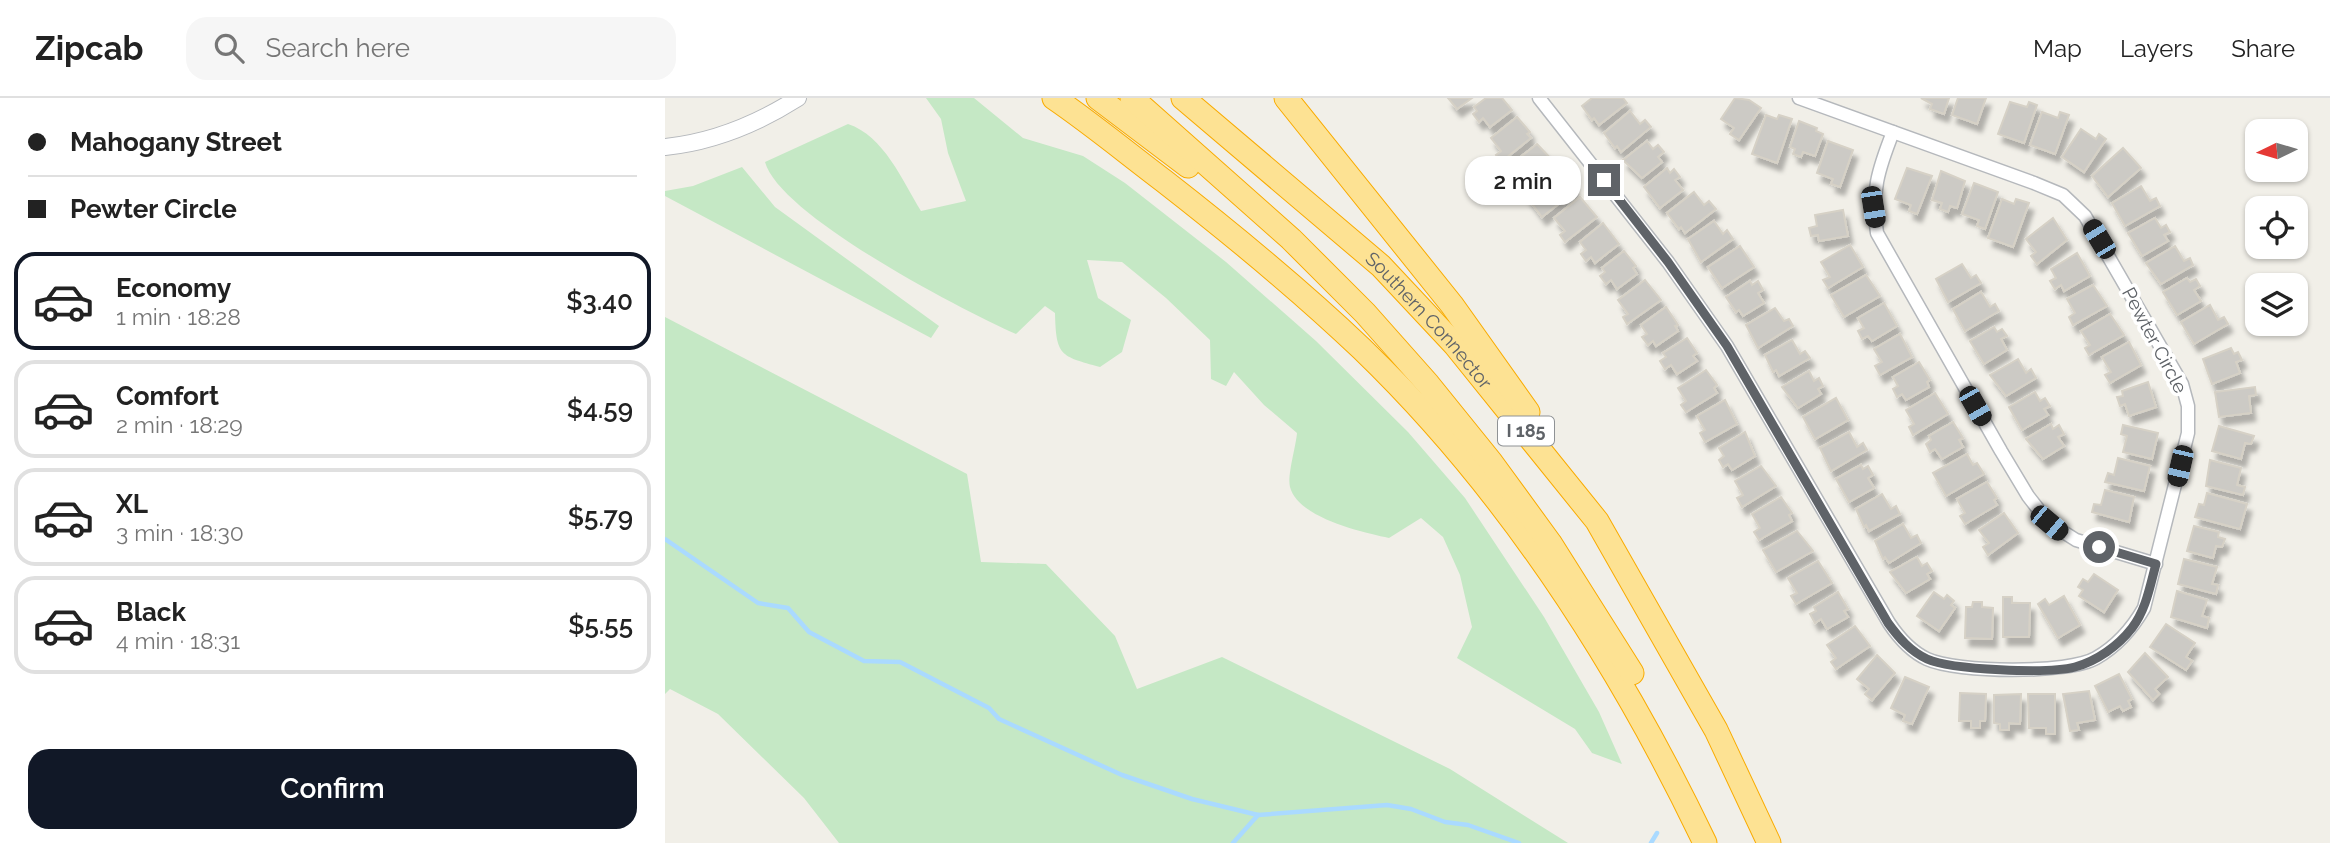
<!DOCTYPE html>
<meta charset="utf-8">
<style>
body{margin:0;font-family:Raleway,sans-serif;background:#f6f6f6;color:#222;height:100vh;display:flex;flex-direction:column;font-size:26px;white-space:nowrap}
*{box-sizing:border-box;margin:0}
p{font-size:23px;color:#767676}
.icon{flex:none;width:38px;height:38px;fill:none;stroke:currentColor;stroke-width:2;stroke-linecap:round;stroke-linejoin:round}
.map{position:relative;flex:1;overflow:hidden}
.side{display:flex;flex-direction:column;background:#fff;width:665px}
.side>*{flex:none}
.guide{display:grid;align-content:center;height:154px;padding:0 28px;background:#fff}
.needle{width:46px;rotate:265deg}
.tools{position:absolute;left:1580px;top:21px;display:grid;gap:14px}
.tools a{display:grid;place-items:center;width:63px;height:63px;border-radius:14px;background:#fff;box-shadow:0 2px 5px #0004;font-size:35px}
.end{position:absolute;width:32px;height:32px;margin:-16px;border:9px solid #5f6368;background:#fff;box-shadow:0 0 0 4px #fff}
.from{border-radius:50%}
.bubble{position:absolute;height:49px;border-radius:21px;background:#fff;box-shadow:0 2px 5px #0004;font-size:23px;font-weight:600;line-height:49px;text-align:center}
.car{position:absolute;width:21px;height:42px;margin:-21px -10px;border-radius:9px;box-shadow:0 0 5px 2px #0007;background:linear-gradient(#222 24%,#8ab4d8 0 40%,#222 0 76%,#8ab4d8 0 86%,#222 0)}
.guide b{display:flex;align-items:center;gap:24px;height:66px;font-size:26px}
.guide b+b{border-top:2px solid #e0e0e0}
.guide i{width:18px;height:18px;background:#222}
ul{padding:0;list-style:none}
li{display:flex;align-items:center;gap:21px;height:98px;margin:0 14px 10px;padding:0 14px;border:4px solid #e0e0e0;border-radius:21px}
li div{flex:1}
li b{display:block;font-size:26px}
li em{font-style:normal;font-weight:600}
li.current{border-color:#111827}
li>.icon{width:63px;height:63px;stroke-width:1.5}
.primary-button{display:flex;gap:14px;margin-top:auto;padding:14px 28px}
.primary-button a{flex:1;height:80px;border-radius:21px;background:#111827;color:#fff;font-size:28px;font-weight:600;line-height:80px;text-align:center}
header{display:flex;align-items:center;gap:42px;box-sizing:border-box;height:98px;padding:0 35px;background:#fff;border-bottom:2px solid #e0e0e0}
header strong{font-size:33px}
nav{display:flex;gap:38px;margin-inline-start:auto;font-size:24px}
.search{width:490px;height:63px;background:#f6f6f6;display:flex;align-items:center;gap:18px;box-sizing:border-box;padding:0 24px;border-radius:21px;color:#767676;font-size:26px}
main{display:flex;flex:1;min-height:0}
.map>svg:first-child{display:block}
.green{fill:#c5e8c5}
.lines{fill:none;stroke-linecap:round;stroke-linejoin:round}
.stream{stroke:#aadaff;stroke-width:4.5}
.building{fill:#cccac5;stroke:#d6d1c6;stroke-width:2;filter:url(#shadow)}
.minor-casing{stroke:#b5b8bc;stroke-width:15}
.tertiary-casing{stroke:#b5b8bc;stroke-width:18}
.motorway-casing{stroke:#f9ab00;stroke-width:25}
.minor{stroke:#fff;stroke-width:12}
.tertiary{stroke:#fff;stroke-width:16}
.motorway{stroke:#fde293;stroke-width:23}
.route{stroke:#5f6368;stroke-width:9}
.labels{text-anchor:middle;stroke-width:7;stroke-linejoin:round;paint-order:stroke}
.shield{fill:#fff;stroke:#8f9295;stroke-width:2}
.shield-label{font-size:18px;font-weight:bold;fill:#5f6368}
.street-label{font-size:19px;fill:#5f6368;stroke:#fff}
</style>
<header>
<strong>Zipcab</strong>
<div class="search"><svg class="icon" aria-label="search" viewBox="0 0 24 24"><circle cx="10" cy="10" r="6"/><path d="M15 15l6 6"/></svg>Search here</div>
<nav><a>Map</a><a>Layers</a><a>Share</a></nav>
</header>
<main>
<section class="side">
<div class="guide">
<b><i class="from"></i>Mahogany Street</b>
<b><i></i>Pewter Circle</b>
</div>
<ul>
<li class="current"><svg class="icon" aria-label="car" viewBox="0 0 24 24"><path d="M5 17H2v-5l4-1 3-4h7l3 4 3 1v5h-3M9 17h6M6 11h13"/><circle cx="7" cy="17" r="2"/><circle cx="17" cy="17" r="2"/></svg><div><b>Economy</b><p>1 min · 18:28</p></div><em>$3.40</em></li>
<li><svg class="icon" aria-label="car" viewBox="0 0 24 24"><path d="M5 17H2v-5l4-1 3-4h7l3 4 3 1v5h-3M9 17h6M6 11h13"/><circle cx="7" cy="17" r="2"/><circle cx="17" cy="17" r="2"/></svg><div><b>Comfort</b><p>2 min · 18:29</p></div><em>$4.59</em></li>
<li><svg class="icon" aria-label="car" viewBox="0 0 24 24"><path d="M5 17H2v-5l4-1 3-4h7l3 4 3 1v5h-3M9 17h6M6 11h13"/><circle cx="7" cy="17" r="2"/><circle cx="17" cy="17" r="2"/></svg><div><b>XL</b><p>3 min · 18:30</p></div><em>$5.79</em></li>
<li><svg class="icon" aria-label="car" viewBox="0 0 24 24"><path d="M5 17H2v-5l4-1 3-4h7l3 4 3 1v5h-3M9 17h6M6 11h13"/><circle cx="7" cy="17" r="2"/><circle cx="17" cy="17" r="2"/></svg><div><b>Black</b><p>4 min · 18:31</p></div><em>$5.55</em></li>
</ul>
<div class="primary-button"><a>Confirm</a></div>
</section>
<div class="map">
<svg width="1665" height="745" viewBox="0 0 1665 745">
<defs>
<filter id="shadow"><feDropShadow dx="4.5" dy="8" stdDeviation="2" flood-color="#0004"/></filter>
</defs>
<rect width="100%" height="100%" fill="#f1efe8"/>
<g class="green">
<path d="M261,0H309L358,40L418,58L460,85L561,164L651,243L743,334L800,400L879,519L934,614L957,666L927,655L910,631L792,560L807,529L795,477L778,439L756,420L724,440C697,434 633,420 625,389C622,378 631,348 632,335L599,307L569,274L561,288L546,281L545,242L501,200L457,164L422,162L433,200L466,222L457,254L435,269C395,258 391,258 390,215L380,208L351,236C297,212 115,118 100,64L183,26C219,38 237,82 256,113L301,103L283,55L276,21Z"/>
<polygon points="77,69 110,109 274,228 266,240 0,98 0,93 28,88"/>
<polygon points="0,219 302,376 316,464 381,466 450,538 472,591 557,559 785,671 903,745 174,745 139,700 53,616 5,591 0,596"/>
</g>
<g class="lines">
<g class="stream">
<polyline points="0,441 93,505 123,510 144,534 199,563 235,564 324,610 334,621 457,677 527,701 593,717 722,707 746,711 780,724 803,727 854,745"/>
<polyline points="568,745 593,717"/>
<polyline points="986,745 992,735"/>
</g>
</g>
<g class="building">
<polygon points="783,0 807,0 792,11"/>
<polygon points="821,0 837,0 847,12 825,29 818,20 814,24 808,16 812,13 809,9"/>
<polygon points="927,0 958,0 962,5 934,27 929,20 927,22 917,8"/>
<polygon points="1070,0 1084,2 1096,10 1074,42 1065,36 1069,30 1056,21"/>
<polygon points="1256,0 1284,0 1279,16 1265,11 1267,6"/>
<polygon points="1293,0 1321,0 1312,26 1287,17"/>
<polygon points="1345,4 1362,9 1364,4 1372,7 1359,45 1333,36"/>
<polygon points="965,13 975,26 980,22 986,29 956,54 952,48 950,50 939,35"/>
<polygon points="1377,14 1393,20 1395,14 1404,17 1390,56 1365,47"/>
<polygon points="1101,17 1112,21 1114,17 1127,21 1112,65 1087,56"/>
<polygon points="852,19 865,34 862,36 866,40 836,64 831,57 836,53 826,40"/>
<polygon points="1134,23 1152,30 1151,33 1158,36 1150,58 1138,54 1136,59 1128,56 1130,51 1125,49"/>
<polygon points="1416,31 1431,41 1434,36 1441,41 1419,74 1397,59"/>
<polygon points="982,43 988,51 993,47 999,54 993,59 997,64 977,80 958,62"/>
<polygon points="1163,43 1188,52 1175,89 1166,86 1168,81 1152,75"/>
<polygon points="872,46 890,65 859,89 853,82 858,78 848,65"/>
<polygon points="1458,50 1476,70 1443,99 1427,78"/>
<polygon points="1002,70 1005,75 1009,71 1015,79 1010,82 1018,92 995,110 979,89"/>
<polygon points="1242,70 1267,78 1252,116 1244,113 1246,107 1230,101"/>
<polygon points="1276,73 1300,83 1292,110 1285,108 1283,114 1275,111 1277,105 1267,102"/>
<polygon points="892,75 911,92 877,119 861,98"/>
<polygon points="1309,85 1333,94 1320,131 1312,128 1314,122 1297,116"/>
<polygon points="1476,88 1485,103 1491,100 1495,108 1460,128 1447,105"/>
<polygon points="1029,94 1039,107 1044,103 1051,111 1020,135 1016,129 1014,131 1002,115"/>
<polygon points="915,99 932,119 900,144 895,137 900,133 889,120"/>
<polygon points="1337,101 1349,106 1351,101 1364,105 1348,149 1323,140"/>
<polygon points="1178,112 1183,138 1154,143 1153,137 1146,138 1144,130 1152,128 1150,117"/>
<polygon points="1388,120 1402,142 1372,166 1366,158 1371,154 1361,141"/>
<polygon points="1490,120 1496,130 1501,127 1505,134 1499,137 1503,143 1477,158 1463,135"/>
<polygon points="1049,123 1058,136 1062,132 1068,141 1036,164 1023,141"/>
<polygon points="938,125 954,146 930,165 926,159 921,163 916,156 921,152 915,144"/>
<polygon points="1185,147 1198,169 1163,190 1158,182 1165,179 1156,164"/>
<polygon points="1075,148 1089,169 1057,190 1043,169"/>
<polygon points="1510,148 1519,163 1525,160 1528,167 1496,186 1481,165"/>
<polygon points="959,153 971,168 968,170 972,176 952,191 946,182 941,186 935,178 940,174 937,170"/>
<polygon points="1412,155 1425,178 1399,193 1396,187 1390,191 1385,183 1391,180 1386,171"/>
<polygon points="1297,166 1306,180 1311,177 1316,185 1283,204 1271,181"/>
<polygon points="1201,177 1215,198 1179,219 1166,197"/>
<polygon points="1522,180 1525,184 1531,181 1535,188 1529,192 1536,203 1512,217 1498,194"/>
<polygon points="980,182 996,202 962,226 958,219 963,216 953,202"/>
<polygon points="1085,183 1087,187 1093,183 1098,192 1093,195 1099,205 1078,218 1074,212 1071,214 1061,199"/>
<polygon points="1428,187 1442,208 1408,227 1404,219 1410,215 1402,201"/>
<polygon points="1316,194 1325,209 1330,206 1334,213 1300,233 1288,211"/>
<polygon points="1219,205 1232,228 1207,243 1203,238 1197,241 1193,233 1199,230 1193,220"/>
<polygon points="1545,207 1553,222 1559,219 1563,226 1529,246 1516,224"/>
<polygon points="1001,209 1013,227 1010,228 1013,233 991,248 988,243 983,247 977,239 982,236 976,227"/>
<polygon points="1110,210 1119,223 1124,221 1128,228 1093,250 1081,227"/>
<polygon points="1445,216 1459,237 1424,257 1420,250 1425,247 1416,233"/>
<polygon points="1329,229 1332,234 1337,231 1342,238 1336,241 1342,252 1319,266 1305,243"/>
<polygon points="1235,236 1247,259 1215,277 1210,268 1217,264 1209,251"/>
<polygon points="1022,240 1032,255 1028,258 1032,263 1012,276 1006,267 1000,271 995,263 1001,259 998,255"/>
<polygon points="1127,242 1135,256 1140,253 1145,260 1114,278 1111,272 1108,274 1100,257"/>
<polygon points="1464,244 1476,267 1445,285 1440,277 1446,274 1437,259"/>
<polygon points="1566,250 1569,256 1573,254 1577,262 1571,264 1575,275 1547,286 1538,261"/>
<polygon points="1353,261 1361,275 1366,271 1371,280 1341,298 1325,277"/>
<polygon points="1254,264 1265,282 1262,284 1264,289 1241,302 1237,296 1232,299 1228,291 1233,288 1228,279"/>
<polygon points="1041,272 1052,287 1049,290 1052,295 1021,314 1016,307 1021,303 1013,290"/>
<polygon points="1144,273 1149,283 1154,280 1158,288 1153,291 1156,296 1133,310 1117,289"/>
<polygon points="1483,284 1491,309 1464,318 1460,306 1455,308 1452,299 1458,298 1457,293"/>
<polygon points="1590,289 1591,297 1584,298 1586,315 1554,319 1550,294"/>
<polygon points="1370,294 1375,303 1380,300 1385,308 1379,311 1383,317 1357,332 1344,309"/>
<polygon points="1270,295 1283,316 1248,337 1244,329 1249,326 1241,312"/>
<polygon points="1171,300 1183,322 1150,341 1138,319"/>
<polygon points="1060,302 1072,326 1040,344 1035,335 1040,332 1032,318"/>
<polygon points="1288,324 1298,340 1294,342 1298,349 1277,361 1270,351 1265,354 1261,346 1266,342 1264,338"/>
<polygon points="1386,326 1388,331 1394,327 1399,336 1393,339 1399,348 1378,361 1361,341"/>
<polygon points="1458,327 1493,335 1487,361 1458,354 1462,338 1456,336"/>
<polygon points="1554,328 1589,338 1586,346 1580,345 1576,361 1547,353"/>
<polygon points="1080,334 1090,358 1067,372 1063,366 1058,369 1054,362 1059,358 1054,350"/>
<polygon points="1184,334 1192,349 1198,345 1202,352 1166,373 1155,350"/>
<polygon points="1302,356 1308,367 1312,365 1319,376 1281,398 1268,375"/>
<polygon points="1453,360 1485,368 1479,393 1440,384 1443,375 1449,377"/>
<polygon points="1545,362 1576,370 1572,387 1580,389 1578,397 1541,388"/>
<polygon points="1196,367 1198,371 1203,368 1208,377 1203,380 1209,390 1184,404 1171,381"/>
<polygon points="1096,368 1111,388 1077,409 1072,400 1078,397 1070,383"/>
<polygon points="1322,384 1332,400 1329,402 1332,407 1300,426 1295,418 1300,415 1292,401"/>
<polygon points="1440,392 1469,399 1464,424 1427,414 1429,406 1436,407"/>
<polygon points="1542,395 1582,406 1575,431 1530,419 1534,406 1539,407"/>
<polygon points="1217,396 1226,411 1231,408 1235,416 1204,433 1201,427 1199,429 1191,411"/>
<polygon points="1116,399 1127,415 1124,417 1127,423 1094,442 1089,434 1095,430 1087,416"/>
<polygon points="1339,415 1353,435 1323,457 1318,449 1324,445 1314,432"/>
<polygon points="1238,426 1246,440 1252,437 1256,445 1224,465 1220,459 1218,461 1210,443"/>
<polygon points="1529,428 1554,434 1553,439 1560,441 1557,449 1551,448 1548,460 1522,453"/>
<polygon points="1132,433 1148,453 1111,474 1098,452"/>
<polygon points="1252,459 1257,468 1262,465 1267,473 1262,476 1265,481 1241,495 1225,474"/>
<polygon points="1519,461 1552,469 1547,486 1553,487 1551,496 1513,486"/>
<polygon points="1153,463 1167,485 1131,506 1126,498 1132,495 1123,480"/>
<polygon points="1429,476 1453,492 1439,514 1414,498 1418,492 1413,489 1418,481 1423,484"/>
<polygon points="1512,493 1542,502 1537,518 1544,520 1542,530 1506,519"/>
<polygon points="1173,494 1183,511 1179,513 1183,519 1162,531 1156,521 1150,525 1145,516 1151,513 1149,509"/>
<polygon points="1269,494 1279,501 1282,497 1289,503 1286,507 1290,510 1274,533 1252,518"/>
<polygon points="1399,498 1415,527 1393,540 1373,506 1380,501 1384,507"/>
<polygon points="1338,499 1347,499 1347,505 1365,505 1364,539 1338,539"/>
<polygon points="1308,504 1317,504 1317,509 1328,510 1327,541 1300,540 1301,509 1307,509"/>
<polygon points="1501,526 1530,545 1521,559 1527,563 1521,572 1485,549"/>
<polygon points="1190,528 1205,548 1171,571 1166,564 1171,560 1162,547"/>
<polygon points="1480,555 1503,579 1490,591 1494,596 1488,602 1463,574"/>
<polygon points="1212,557 1230,575 1207,602 1200,596 1204,591 1192,581"/>
<polygon points="1454,576 1467,601 1463,603 1466,609 1458,613 1455,608 1443,614 1430,588"/>
<polygon points="1240,579 1264,589 1247,626 1238,623 1240,617 1226,610"/>
<polygon points="1424,593 1430,622 1412,625 1414,632 1405,633 1398,596"/>
<polygon points="1295,595 1321,596 1320,623 1315,623 1315,630 1306,630 1306,623 1294,623"/>
<polygon points="1356,596 1355,626 1344,625 1344,632 1335,632 1335,626 1329,625 1329,597"/>
<polygon points="1363,596 1390,596 1390,636 1381,636 1381,630 1364,630"/>
</g>
<g class="lines">
<defs>
<g id="minor">
<path d="M874,0L1003,164L1062,248L1224,525C1234,540 1245,553 1262,561C1292,575 1404,576 1431,560C1452,548 1467,531 1479,510L1523,335V308L1517,286L1420,118L1398,97L1369,85L1134,0"/>
<path d="M1228,34C1213,72 1206,94 1212,135L1336,353L1363,398L1384,425L1411,442L1491,466"/>
</g>
<path id="tertiary" d="M0,49C49,44 92,26 133,0"/>
<g id="motorway">
<path d="M389,0C427,26 462,55 499,83C567,136 634,191 697,251C841,390 954,565 1040,745"/>
<polyline points="433,0 523,68"/>
<polyline points="467,0 626,141 700,215 763,286 826,364 885,445 967,575"/>
<path id="s1" d="M518,0L716,168L790,247L932,423L1051,632L1104,745"/>
<polyline points="621,0 787,207 863,314"/>
</g>
</defs>
<use href="#minor" class="minor-casing"/>
<use href="#tertiary" class="tertiary-casing"/>
<use href="#motorway" class="motorway-casing"/>
<use href="#minor" class="minor"/>
<use href="#tertiary" class="tertiary"/>
<use href="#motorway" class="motorway"/>
</g>
<g class="lines">
<path class="route" d="M939,82L1003,164L1062,248L1223,525C1234,540 1245,553 1262,561C1286,572 1384,576 1410,569C1432,563 1453,548 1467,530C1481,512 1485,488 1491,466L1434,449"/>
</g>
<g class="labels">
<rect class="shield" x="833" y="318.5" width="56" height="29" rx="5"/>
<g class="shield-label">
<text x="861" y="339">I 185</text>
</g>
<g class="street-label">
<text dy="7" stroke="none"><textPath href="#s1" startOffset="332">Southern Connector</textPath></text>
<text transform="translate(1490 242) rotate(62)" y="7">Pewter Circle</text>
</g>
</g>
</svg>
<div class="tools">
<a><svg class="needle" viewBox="-14 -14 28 28"><path d="M0-13l5 13h-10z" fill="#e53935"/><path d="M0 13l5-13h-10z" fill="#767676"/></svg></a>
<a><svg class="icon" aria-label="locate" viewBox="0 0 24 24"><circle cx="12" cy="12" r="6"/><path d="M12 2v4M12 18v4M2 12h4M18 12h4"/></svg></a>
<a><svg class="icon" aria-label="layers" viewBox="0 0 24 24"><path d="M12 4l9 5-9 5-9-5zM3 14l9 5 9-5"/></svg></a>
</div>
<i class="end from" style="left:1434px;top:449px"></i>
<i class="end" style="left:939px;top:82px"></i>
<div class="bubble" style="left:800px;top:58px;width:116px">2 min</div>
<i class="car" style="left:1208px;top:109px;rotate:171deg"></i>
<i class="car" style="left:1434px;top:141px;rotate:329deg"></i>
<i class="car" style="left:1310px;top:308px;rotate:150deg"></i>
<i class="car" style="left:1515px;top:368px;rotate:193deg"></i>
<i class="car" style="left:1384px;top:425px;rotate:130deg"></i>
</div>
</main>
